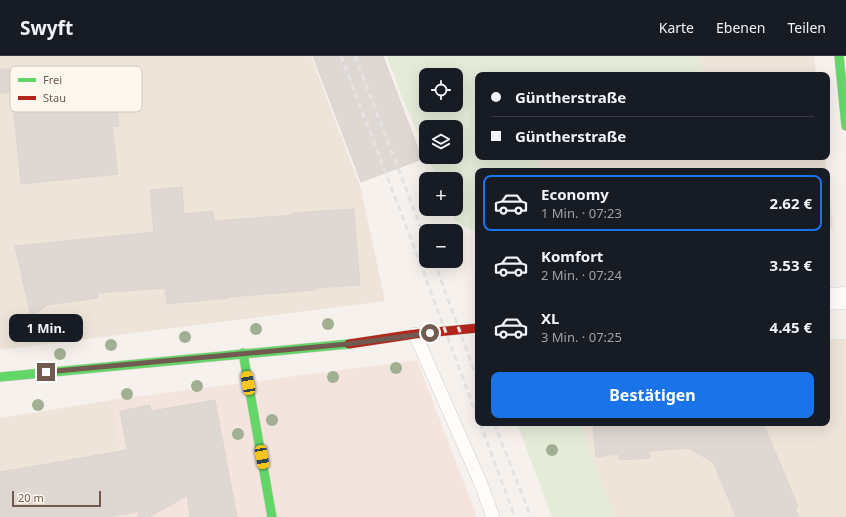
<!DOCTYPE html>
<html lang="de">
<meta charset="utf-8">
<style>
body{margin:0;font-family:"Noto Sans",sans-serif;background:#20242c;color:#f1f3f6;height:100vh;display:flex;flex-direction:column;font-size:15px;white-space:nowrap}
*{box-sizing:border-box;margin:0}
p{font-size:13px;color:#9ea1a6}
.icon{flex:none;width:22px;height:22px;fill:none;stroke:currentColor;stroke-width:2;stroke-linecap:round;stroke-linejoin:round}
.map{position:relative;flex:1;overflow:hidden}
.side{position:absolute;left:475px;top:112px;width:355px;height:258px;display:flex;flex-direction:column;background:#171b24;border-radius:8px;box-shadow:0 4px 16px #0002}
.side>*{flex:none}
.top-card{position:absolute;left:475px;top:16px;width:355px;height:88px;border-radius:8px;box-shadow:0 4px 16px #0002;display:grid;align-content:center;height:88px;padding:0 16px;background:#171b24}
.tools{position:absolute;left:419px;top:12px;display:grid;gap:8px}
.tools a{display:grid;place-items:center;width:44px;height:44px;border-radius:8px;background:#171b24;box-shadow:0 4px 16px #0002;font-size:20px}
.scale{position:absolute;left:12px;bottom:10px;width:89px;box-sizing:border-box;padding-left:4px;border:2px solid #715a4f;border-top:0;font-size:11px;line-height:14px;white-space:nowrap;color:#715a4f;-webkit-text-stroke:3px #fdf7ee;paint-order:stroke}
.end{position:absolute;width:18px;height:18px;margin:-9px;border:5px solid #715a4f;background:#fff;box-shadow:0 0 0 2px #fff}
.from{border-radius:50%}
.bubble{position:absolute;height:28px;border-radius:8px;background:#171b24;box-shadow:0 4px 16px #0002;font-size:13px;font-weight:700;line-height:28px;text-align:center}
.car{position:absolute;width:12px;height:24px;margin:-12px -6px;border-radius:5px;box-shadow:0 0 3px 1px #0007;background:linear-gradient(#f5c518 24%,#345 0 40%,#f5c518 0 76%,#345 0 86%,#f5c518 0)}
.top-card b{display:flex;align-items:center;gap:14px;height:38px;font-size:15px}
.top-card b+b{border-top:1px solid #363941}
.top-card i{width:10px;height:10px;background:#f1f3f6}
ul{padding:7px 0 0;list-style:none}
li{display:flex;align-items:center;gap:12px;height:56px;margin:0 8px 6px;padding:0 8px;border:2px solid transparent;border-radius:8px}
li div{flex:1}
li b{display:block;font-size:15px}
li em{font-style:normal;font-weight:700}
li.current{border-color:#1a73e8}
li>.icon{width:36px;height:36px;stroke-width:1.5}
.cta{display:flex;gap:8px;margin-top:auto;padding:8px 16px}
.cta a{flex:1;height:46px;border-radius:8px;background:#1a73e8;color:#fff;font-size:16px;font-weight:700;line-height:46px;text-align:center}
header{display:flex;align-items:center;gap:24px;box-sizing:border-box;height:56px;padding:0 20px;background:#171b24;border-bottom:1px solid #363941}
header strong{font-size:19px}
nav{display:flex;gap:22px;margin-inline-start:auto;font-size:14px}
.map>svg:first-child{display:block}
.residential{fill:#eee4da}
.commercial{fill:#f3e4de}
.green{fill:#e4ebd8;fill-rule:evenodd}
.building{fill:#dfd7d2;stroke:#ded5cf}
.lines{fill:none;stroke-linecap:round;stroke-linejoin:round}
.lane-casing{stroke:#d3cdc7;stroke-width:14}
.street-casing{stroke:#d3cdc7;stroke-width:23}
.fast-casing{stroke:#d5cec8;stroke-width:10}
.jam-casing{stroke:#d5cec8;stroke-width:10}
.lane{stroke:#fefdfc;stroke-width:13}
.street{stroke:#fefdfc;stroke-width:22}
.fast{stroke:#63d668;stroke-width:9}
.jam{stroke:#b3261e;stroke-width:9}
.rail{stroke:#e4e3e4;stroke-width:3;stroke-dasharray:6 4;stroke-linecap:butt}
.tree{fill:#a1b093}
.route{stroke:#715a4f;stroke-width:5}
.key{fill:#fdf7ee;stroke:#d3c8be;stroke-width:1}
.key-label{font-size:11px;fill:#715a4f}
</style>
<header>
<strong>Swyft</strong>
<nav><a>Karte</a><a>Ebenen</a><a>Teilen</a></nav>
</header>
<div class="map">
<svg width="846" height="461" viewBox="0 0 846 461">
<rect width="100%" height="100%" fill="#f6f1ec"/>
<g class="residential">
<polygon points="0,0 311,0 361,133 385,245 0,294"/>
<polygon points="700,0 814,0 816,19 702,19"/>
<polygon points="539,101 825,101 827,115 540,115"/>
<polygon points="827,118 833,169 827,179"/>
<polygon points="827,283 846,283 846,461 615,461 580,367 827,367"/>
<polygon points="112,344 132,461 0,461 0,362"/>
</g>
<polygon class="commercial" points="417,304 477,461 132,461 112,344"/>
<g class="green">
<path d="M387,0H700L702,19H478V101H539L540,115H478V177L455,165L450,153H456V123H437L428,101H456V71H426V97L402,41ZM426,19H456V49H426Z"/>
<polygon points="517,367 580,367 615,461 552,461"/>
</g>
<g class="building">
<polygon points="313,0 383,0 422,103 361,126"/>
<polygon points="0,13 115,15 115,32 119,70 112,71 118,118 21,128 12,37 0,37"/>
<polygon points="182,131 184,158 213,155 214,165 293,159 292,157 354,153 360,229 316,232 316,234 229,241 229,242 167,248 165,232 98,237 98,242 47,249 31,261 15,190 154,176 150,134"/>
<polygon points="215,344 237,461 190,461 187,440 149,461 139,461 138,456 108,461 0,461 0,416 127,394 120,355 150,349 151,355"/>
<polygon points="593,367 763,367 798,450 795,452 799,461 736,461 713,406 688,392 650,395 650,402 619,404 619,398 596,401"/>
</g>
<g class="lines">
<defs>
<polyline id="lane" points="415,278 481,428 493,461"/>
<polyline id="street" points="827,243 846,242"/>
<g id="fast">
<polyline points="839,0 846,70"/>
<polyline points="243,297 272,461"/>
<polyline points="0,321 349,288"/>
</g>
<polyline id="jam" points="349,288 415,278 478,272"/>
</defs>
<use href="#lane" class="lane-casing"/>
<use href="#street" class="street-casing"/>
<use href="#fast" class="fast-casing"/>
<use href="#jam" class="jam-casing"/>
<use href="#lane" class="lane"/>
<use href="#street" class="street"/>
<use href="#fast" class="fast"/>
<use href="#jam" class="jam"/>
<g class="rail">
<polyline points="341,0 422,212 478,363"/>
<polyline points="355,0 426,185"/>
<polyline points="434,205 478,325"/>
<polyline points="480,367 515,461"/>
<polyline points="494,367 531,461"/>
</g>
</g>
<g class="tree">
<circle cx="328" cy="268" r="6"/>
<circle cx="256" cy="273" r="6"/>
<circle cx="185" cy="281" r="6"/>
<circle cx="111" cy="289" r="6"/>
<circle cx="60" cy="298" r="6"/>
<circle cx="396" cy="312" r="6"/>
<circle cx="333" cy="321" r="6"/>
<circle cx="197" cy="330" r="6"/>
<circle cx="127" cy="338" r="6"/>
<circle cx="38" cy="349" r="6"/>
<circle cx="272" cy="364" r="6"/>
<circle cx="238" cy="378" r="6"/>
<circle cx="552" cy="394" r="6"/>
</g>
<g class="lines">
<polyline class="route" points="46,316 348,288 430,277"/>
</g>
<rect x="10" y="10" width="132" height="46" rx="6" class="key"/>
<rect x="18" y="22" width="18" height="4" fill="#63d668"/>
<rect x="18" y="40" width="18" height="4" fill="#b3261e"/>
<g class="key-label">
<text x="43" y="28">Frei</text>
<text x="43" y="46">Stau</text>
</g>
</svg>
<div class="tools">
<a><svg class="icon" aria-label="locate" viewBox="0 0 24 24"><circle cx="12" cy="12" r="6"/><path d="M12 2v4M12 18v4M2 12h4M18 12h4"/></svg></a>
<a><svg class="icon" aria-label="layers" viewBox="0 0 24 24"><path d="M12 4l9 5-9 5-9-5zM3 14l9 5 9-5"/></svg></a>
<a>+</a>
<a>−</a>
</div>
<div class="scale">20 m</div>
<i class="end from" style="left:430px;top:277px"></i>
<i class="end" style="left:46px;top:316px"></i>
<div class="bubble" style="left:9px;top:258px;width:74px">1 Min.</div>
<i class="car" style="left:248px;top:327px;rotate:350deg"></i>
<i class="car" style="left:262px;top:401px;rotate:170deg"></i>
<div class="top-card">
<b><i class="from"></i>Güntherstraße</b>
<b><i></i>Güntherstraße</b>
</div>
<section class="side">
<ul>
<li class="current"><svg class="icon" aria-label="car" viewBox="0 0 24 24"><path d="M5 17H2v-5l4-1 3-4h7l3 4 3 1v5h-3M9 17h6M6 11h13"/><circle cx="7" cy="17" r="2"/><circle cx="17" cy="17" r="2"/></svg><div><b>Economy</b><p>1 Min. · 07:23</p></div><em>2.62 €</em></li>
<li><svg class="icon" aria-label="car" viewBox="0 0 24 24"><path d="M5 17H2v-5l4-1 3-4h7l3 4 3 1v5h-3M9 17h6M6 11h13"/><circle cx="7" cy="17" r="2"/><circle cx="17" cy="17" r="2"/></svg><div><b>Komfort</b><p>2 Min. · 07:24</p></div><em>3.53 €</em></li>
<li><svg class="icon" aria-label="car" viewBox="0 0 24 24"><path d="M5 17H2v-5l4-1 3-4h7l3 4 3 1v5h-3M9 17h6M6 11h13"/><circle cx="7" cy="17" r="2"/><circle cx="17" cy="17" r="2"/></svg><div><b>XL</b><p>3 Min. · 07:25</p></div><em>4.45 €</em></li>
</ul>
<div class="cta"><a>Bestätigen</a></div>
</section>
</div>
